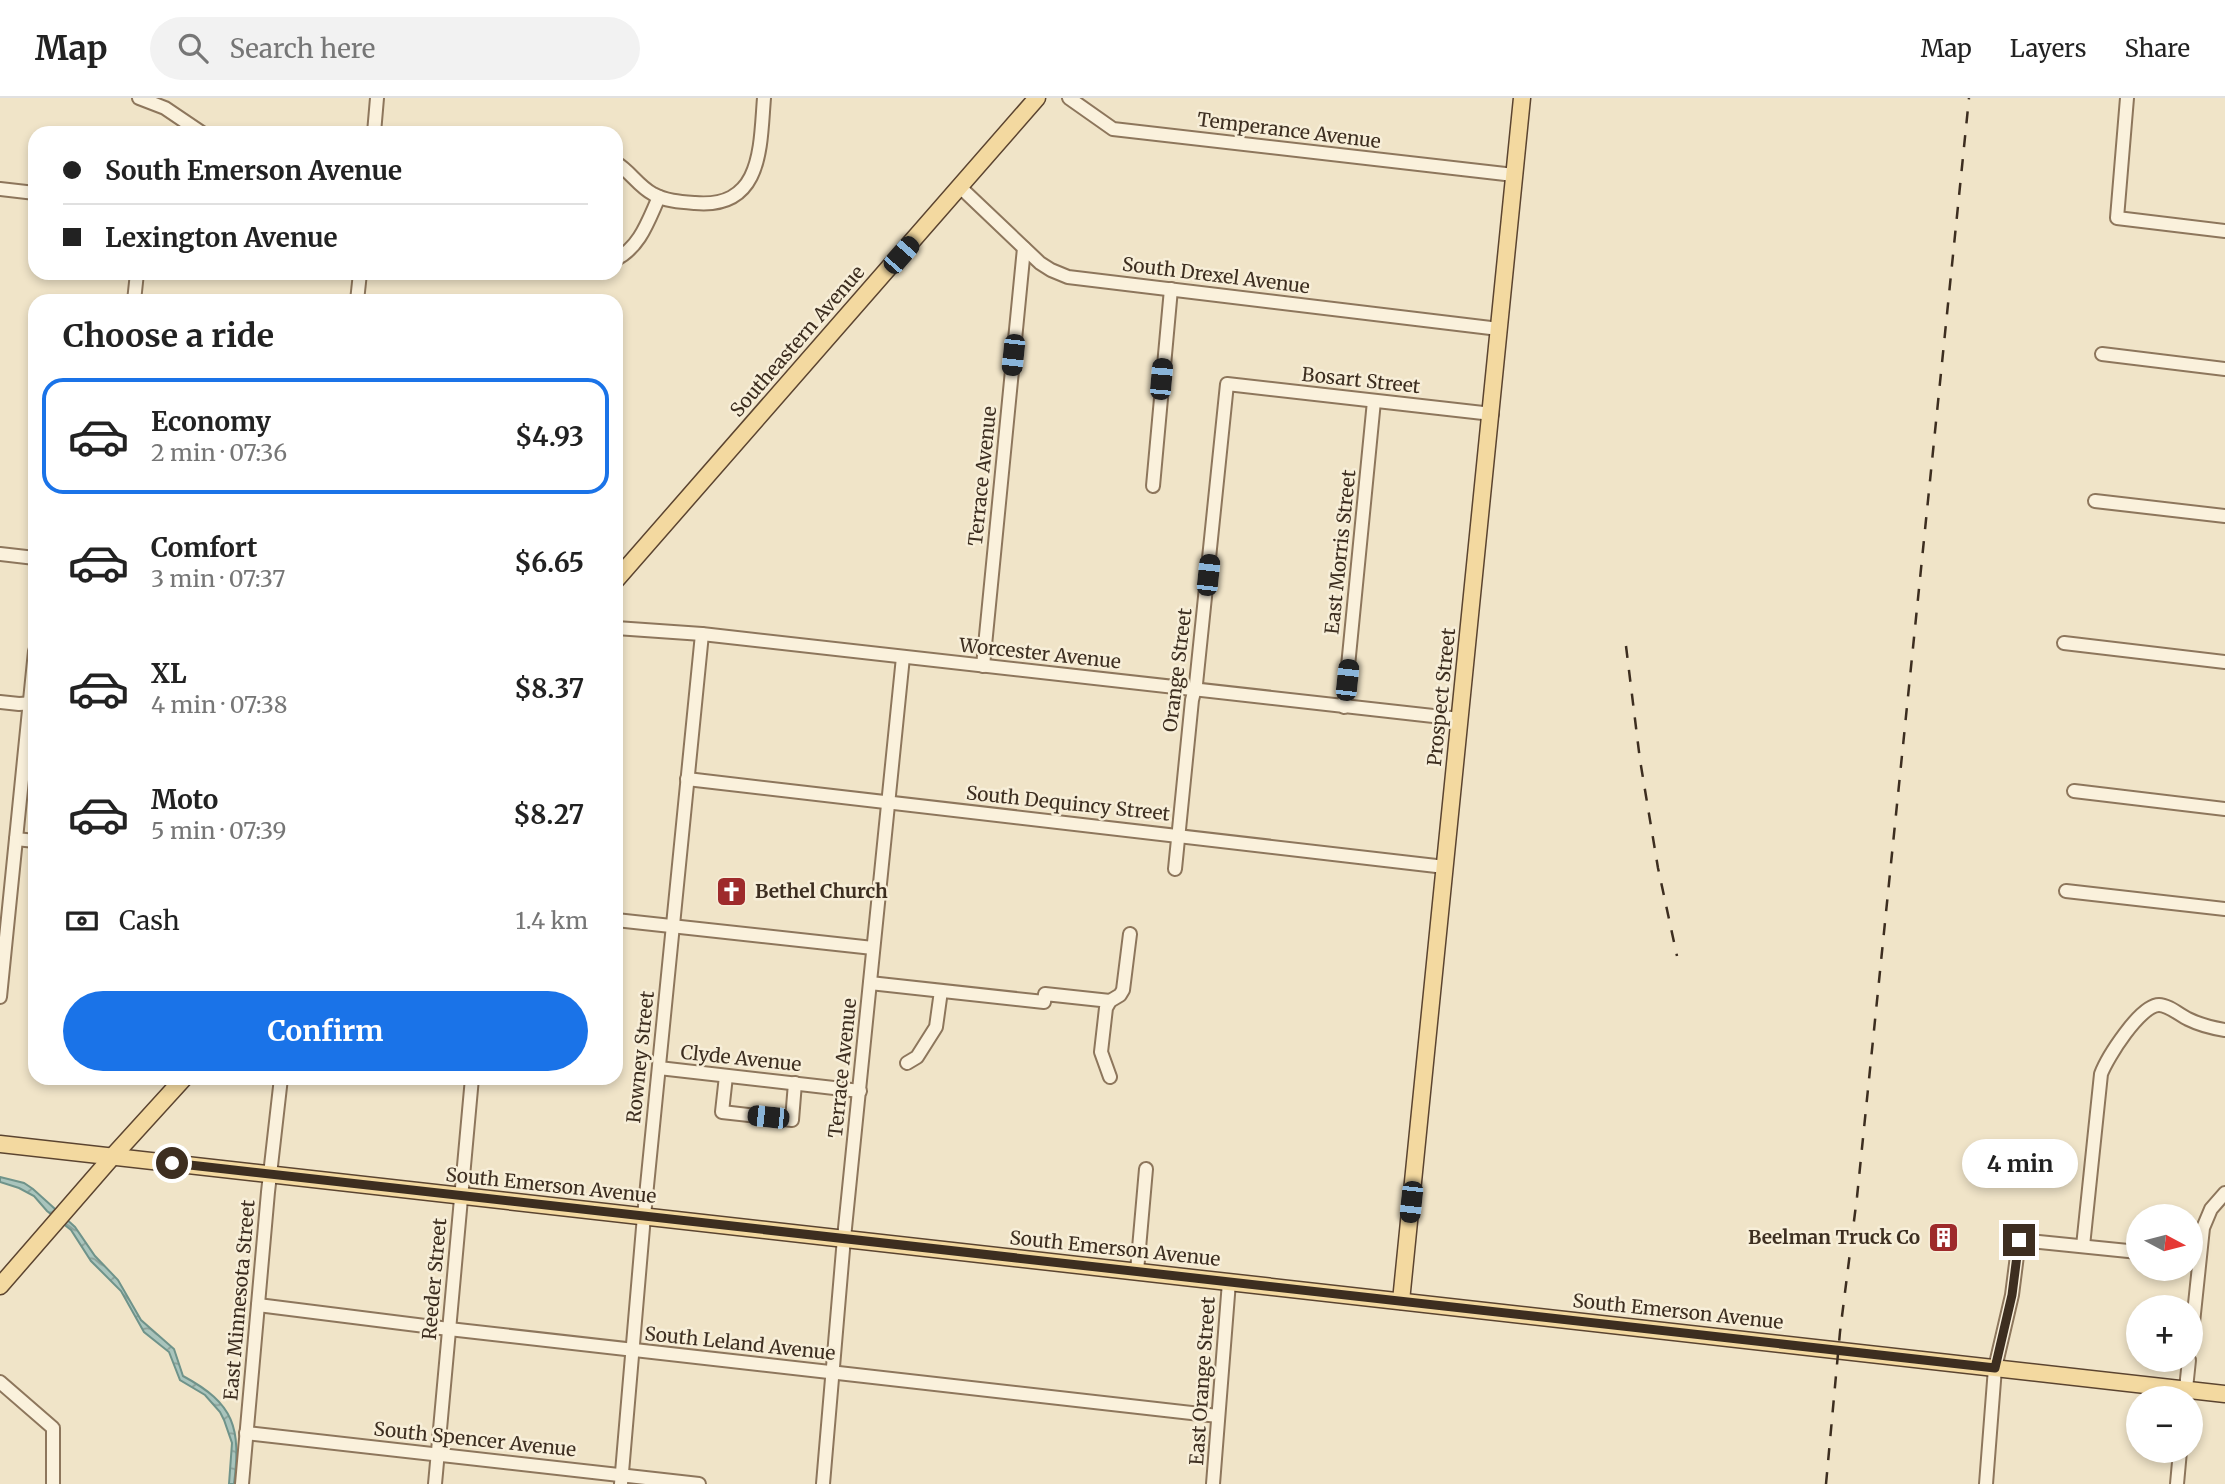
<!DOCTYPE html>
<meta charset="utf-8">
<style>
body{margin:0;font-family:Merriweather,serif;background:#f2f2f2;color:#222;height:100vh;display:flex;flex-direction:column;font-size:26px;white-space:nowrap}
*{box-sizing:border-box;margin:0}
p{font-size:23px;color:#767676}
.icon{flex:none;width:38px;height:38px;fill:none;stroke:currentColor;stroke-width:2;stroke-linecap:round;stroke-linejoin:round}
.map{position:relative;flex:1;overflow:hidden}
.panel{position:absolute;left:28px;top:196px;width:595px;height:791px;display:flex;flex-direction:column;background:#fff;border-radius:21px;box-shadow:0 4px 10px #0003}
.panel>*{flex:none}
.hud{position:absolute;left:28px;top:28px;width:595px;height:154px;border-radius:21px;box-shadow:0 4px 10px #0003;display:grid;align-content:center;height:154px;padding:0 35px;background:#fff}
.needle{width:46px;rotate:97deg}
.fabs{position:absolute;left:2126px;top:1106px;display:grid;gap:14px}
.fabs a{display:grid;place-items:center;width:77px;height:77px;border-radius:50%;background:#fff;box-shadow:0 4px 10px #0003;font-size:35px}
.end{position:absolute;width:32px;height:32px;margin:-16px;border:9px solid #3d2e20;background:#fff;box-shadow:0 0 0 4px #fff}
.from{border-radius:50%}
.bubble{position:absolute;height:49px;border-radius:24px;background:#fff;box-shadow:0 4px 10px #0003;font-size:23px;font-weight:700;line-height:49px;text-align:center}
.car{position:absolute;width:21px;height:42px;margin:-21px -10px;border-radius:9px;box-shadow:0 0 5px 2px #0007;background:linear-gradient(#222 24%,#8ab4d8 0 40%,#222 0 76%,#8ab4d8 0 86%,#222 0)}
.hud b{display:flex;align-items:center;gap:24px;height:66px;font-size:26px}
.hud b+b{border-top:2px solid #e0e0e0}
.hud i{width:18px;height:18px;background:#222}
ul{padding:0;list-style:none}
li{display:flex;align-items:center;gap:21px;height:116px;margin:0 14px 10px;padding:0 21px;border:4px solid transparent;border-radius:21px}
li div{flex:1}
li b{display:block;font-size:26px}
li em{font-style:normal;font-weight:700}
li.on{border-color:#1a73e8}
li>.icon{width:63px;height:63px;stroke-width:1.5}
h2{padding:0 35px;font-size:32px;line-height:84px}
.pay{display:flex;align-items:center;gap:18px;height:77px;padding:0 35px;font-size:26px}
.pay p{margin-inline-start:auto}
.button{display:flex;gap:14px;margin-top:auto;padding:14px 35px}
.button a{flex:1;height:80px;border-radius:42px;background:#1a73e8;color:#fff;font-size:28px;font-weight:700;line-height:80px;text-align:center}
header{display:flex;align-items:center;gap:42px;box-sizing:border-box;height:98px;padding:0 35px;background:#fff;border-bottom:2px solid #e0e0e0}
header strong{font-size:33px}
nav{display:flex;gap:38px;margin-inline-start:auto;font-size:24px}
.search{width:490px;height:63px;background:#f2f2f2;display:flex;align-items:center;gap:18px;box-sizing:border-box;padding:0 24px;border-radius:38px;color:#767676;font-size:26px}
.map>svg:first-child{display:block}
.water{fill:url(#water-waves);stroke:#6f938a;stroke-width:2}
.lines{fill:none;stroke-linecap:round;stroke-linejoin:round}
.minor-casing{stroke:#8d765c;stroke-width:16}
.major-casing{stroke:#5b4430;stroke-width:19}
.minor{stroke:#faf1dc;stroke-width:12}
.major{stroke:#f3d9a0;stroke-width:16}
.rail{stroke:#3d2e20;stroke-width:2.5;stroke-dasharray:12 12;stroke-linecap:butt}
.route{stroke:#3d2e20;stroke-width:9}
.labels{text-anchor:middle;stroke-width:5;stroke-linejoin:round;paint-order:stroke}
.street-label{font-size:19px;fill:#3d2e20;stroke:#f7eed8}
.poi-label{font-size:19px;font-weight:bold;fill:#3d2e20;stroke:#f7eed8;text-anchor:start}
</style>
<header>
<strong>Map</strong>
<div class="search"><svg class="icon" aria-label="search" viewBox="0 0 24 24"><circle cx="10" cy="10" r="6"/><path d="M15 15l6 6"/></svg>Search here</div>
<nav><a>Map</a><a>Layers</a><a>Share</a></nav>
</header>
<div class="map">
<svg width="2225" height="1386" viewBox="0 0 2225 1386">
<defs>
<pattern id="water-waves" width="16" height="10" patternUnits="userSpaceOnUse" patternTransform="scale(1.75)"><rect width="16" height="10" fill="#a9c4bc"/><path d="M0 5q4-4 8 0t8 0" fill="none" stroke="#8ba098"/></pattern>
</defs>
<rect width="100%" height="100%" fill="#f0e4c8"/>
<path class="water" d="M0,1079L24,1085L33,1091L75,1129L95,1158L118,1182L141,1222L174,1251L183,1278C235,1306 241,1330 234,1386H229L232,1345L224,1322L220,1314L205,1297L180,1282L169,1254L144,1234L121,1193L91,1163L71,1132L47,1113L34,1098L19,1090L0,1084Z"/>
<g class="lines">
<defs>
<g id="minor">
<polyline points="139,0 165,10 202,35"/>
<polyline points="1069,0 1113,31 1514,77"/>
<polyline points="2127,0 2117,120 2225,133"/>
<polyline points="374,35 377,0"/>
<path d="M616,65C630,73 638,88 653,96C665,103 681,104 695,105C763,111 760,48 764,0"/>
<polyline points="960,89 1040,165 1051,172 1068,179 1499,231"/>
<polyline points="0,91 35,95"/>
<path d="M616,161C640,149 648,123 659,99"/>
<polyline points="134,203 137,175"/>
<polyline points="357,203 360,175"/>
<polyline points="2102,256 2225,271"/>
<polyline points="1153,388 1171,191"/>
<polyline points="2095,403 2225,418"/>
<polyline points="0,456 35,460"/>
<polyline points="616,530 702,536 1460,621"/>
<polyline points="2064,545 2225,564"/>
<polyline points="983,568 1024,150"/>
<polyline points="0,604 19,606 35,605"/>
<polyline points="1344,609 1374,303"/>
<polyline points="687,681 1445,769"/>
<polyline points="2074,693 2225,711"/>
<polyline points="16,741 35,743"/>
<polyline points="1175,771 1192,602 1196,586 1227,286 1492,316"/>
<polyline points="2066,793 2225,811"/>
<polyline points="616,822 873,850"/>
<polyline points="870,885 1044,904 1045,896 1110,903"/>
<polyline points="0,899 35,553"/>
<polyline points="907,965 917,959 936,929 941,893"/>
<polyline points="659,970 860,993"/>
<polyline points="726,978 722,1014 792,1022 795,985"/>
<polyline points="1110,979 1101,954 1106,910 1110,903 1120,897 1123,892 1130,836"/>
<path d="M2083,1148L2101,976C2107,960 2140,907 2159,907C2168,907 2180,917 2188,921C2200,927 2212,930 2225,932"/>
<polyline points="1137,1173 1146,1071"/>
<polyline points="258,1207 449,1231 1218,1318"/>
<polyline points="2191,1244 2203,1130 2211,1111 2225,1095"/>
<polyline points="0,1284 53,1330 53,1386"/>
<polyline points="2185,1300 2189,1262"/>
<polyline points="246,1335 699,1386"/>
<polyline points="242,1386 268,1094 281,980"/>
<polyline points="435,1386 472,980"/>
<polyline points="621,1386 644,1118 702,536"/>
<polyline points="823,1386 844,1140 903,559"/>
<polyline points="1213,1386 1229,1184"/>
<polyline points="1986,1386 1995,1270 2012,1197 2019,1142 2138,1154"/>
<polyline points="2177,1386 2180,1353"/>
</g>
<g id="major">
<polyline points="616,482 1037,0"/>
<polyline points="0,1046 2225,1296"/>
<polyline points="0,1188 113,1058 184,980"/>
<polyline points="1401,1203 1522,0"/>
</g>
</defs>
<use href="#minor" class="minor-casing"/>
<use href="#major" class="major-casing"/>
<use href="#minor" class="minor"/>
<use href="#major" class="major"/>
<g class="rail">
<polyline points="1626,548 1640,662 1658,770 1677,858"/>
<polyline points="1826,1386 1840,1234 1857,1099 1969,0"/>
</g>
</g>
<g class="lines">
<polyline class="route" points="172,1065 1995,1270 2012,1197 2019,1142"/>
</g>
<defs>
<symbol id="church-square" viewBox="-11 -11 22 22"><rect x="-9" y="-9" width="18" height="18" rx="4" fill="#9e2a2b" stroke="#f7eed8"/><path d="M-1.2-6h2.4v3.5h3.3v2.4h-3.3V6h-2.4V-.1h-3.3v-2.4h3.3Z" fill="#fff"/></symbol>
<symbol id="building-square" viewBox="-11 -11 22 22"><rect x="-9" y="-9" width="18" height="18" rx="4" fill="#9e2a2b" stroke="#f7eed8"/><path d="M-4-6H4V6H1V3H-1V6H-4ZM-2.5-4.3h1.7v1.8h-1.7ZM.8-4.3h1.7v1.8H.8ZM-2.5-1h1.7V.8h-1.7ZM.8-1h1.7V.8H.8Z" fill="#fff"/></symbol>
</defs>
<g fill-rule="evenodd">
<use href="#church-square" x="714" y="776" width="35" height="35"/>
<use href="#building-square" x="1926" y="1122" width="35" height="35"/>
</g>
<g class="labels">
<g class="street-label">
<text transform="translate(1289 32) rotate(7)" y="7">Temperance Avenue</text>
<text transform="translate(1216 177) rotate(7)" y="7">South Drexel Avenue</text>
<text transform="translate(797 243) rotate(-49)" y="7">Southeastern Avenue</text>
<text transform="translate(1361 282) rotate(6)" y="7">Bosart Street</text>
<text transform="translate(982 378) rotate(-84)" y="7">Terrace Avenue</text>
<text transform="translate(1340 454) rotate(-84)" y="7">East Morris Street</text>
<text transform="translate(1040 555) rotate(6)" y="7">Worcester Avenue</text>
<text transform="translate(1177 572) rotate(-83)" y="7">Orange Street</text>
<text transform="translate(1441 599) rotate(-84)" y="7">Prospect Street</text>
<text transform="translate(1068 705) rotate(6)" y="7">South Dequincy Street</text>
<text transform="translate(640 959) rotate(-84)" y="7">Rowney Street</text>
<text transform="translate(741 960) rotate(6)" y="7">Clyde Avenue</text>
<text transform="translate(842 970) rotate(-84)" y="7">Terrace Avenue</text>
<text transform="translate(551 1087) rotate(6)" y="7">South Emerson Avenue</text>
<text transform="translate(1115 1150) rotate(6)" y="7">South Emerson Avenue</text>
<text transform="translate(434 1181) rotate(-85)" y="7">Reeder Street</text>
<text transform="translate(239 1202) rotate(-85)" y="7">East Minnesota Street</text>
<text transform="translate(1678 1213) rotate(6)" y="7">South Emerson Avenue</text>
<text transform="translate(740 1245) rotate(6)" y="7">South Leland Avenue</text>
<text transform="translate(1202 1283) rotate(-86)" y="7">East Orange Street</text>
<text transform="translate(475 1341) rotate(6)" y="7">South Spencer Avenue</text>
</g>
<g class="poi-label">
<text x="755" y="800">Bethel Church</text>
<text x="1920" y="1146" text-anchor="end">Beelman Truck Co</text>
</g>
</g>
</svg>
<div class="fabs">
<a><svg class="needle" viewBox="-14 -14 28 28"><path d="M0-13l5 13h-10z" fill="#e53935"/><path d="M0 13l5-13h-10z" fill="#767676"/></svg></a>
<a>+</a>
<a>−</a>
</div>
<i class="end from" style="left:172px;top:1065px"></i>
<i class="end" style="left:2019px;top:1142px"></i>
<div class="bubble" style="left:1962px;top:1041px;width:116px">4 min</div>
<i class="car" style="left:901px;top:157px;rotate:41deg"></i>
<i class="car" style="left:1013px;top:257px;rotate:186deg"></i>
<i class="car" style="left:1161px;top:281px;rotate:5deg"></i>
<i class="car" style="left:1208px;top:477px;rotate:6deg"></i>
<i class="car" style="left:1347px;top:582px;rotate:6deg"></i>
<i class="car" style="left:768px;top:1019px;rotate:276deg"></i>
<i class="car" style="left:1411px;top:1104px;rotate:186deg"></i>
<div class="hud">
<b><i class="from"></i>South Emerson Avenue</b>
<b><i></i>Lexington Avenue</b>
</div>
<section class="panel">
<h2>Choose a ride</h2>
<ul>
<li class="on"><svg class="icon" aria-label="car" viewBox="0 0 24 24"><path d="M5 17H2v-5l4-1 3-4h7l3 4 3 1v5h-3M9 17h6M6 11h13"/><circle cx="7" cy="17" r="2"/><circle cx="17" cy="17" r="2"/></svg><div><b>Economy</b><p>2 min · 07:36</p></div><em>$4.93</em></li>
<li><svg class="icon" aria-label="car" viewBox="0 0 24 24"><path d="M5 17H2v-5l4-1 3-4h7l3 4 3 1v5h-3M9 17h6M6 11h13"/><circle cx="7" cy="17" r="2"/><circle cx="17" cy="17" r="2"/></svg><div><b>Comfort</b><p>3 min · 07:37</p></div><em>$6.65</em></li>
<li><svg class="icon" aria-label="car" viewBox="0 0 24 24"><path d="M5 17H2v-5l4-1 3-4h7l3 4 3 1v5h-3M9 17h6M6 11h13"/><circle cx="7" cy="17" r="2"/><circle cx="17" cy="17" r="2"/></svg><div><b>XL</b><p>4 min · 07:38</p></div><em>$8.37</em></li>
<li><svg class="icon" aria-label="car" viewBox="0 0 24 24"><path d="M5 17H2v-5l4-1 3-4h7l3 4 3 1v5h-3M9 17h6M6 11h13"/><circle cx="7" cy="17" r="2"/><circle cx="17" cy="17" r="2"/></svg><div><b>Moto</b><p>5 min · 07:39</p></div><em>$8.27</em></li>
</ul>
<div class="pay"><svg class="icon" aria-label="cash" viewBox="0 0 24 24"><path d="M3 7h18v10H3z"/><circle cx="12" cy="12" r="2"/></svg>Cash<p>1.4 km</p></div>
<div class="button"><a>Confirm</a></div>
</section>
</div>
